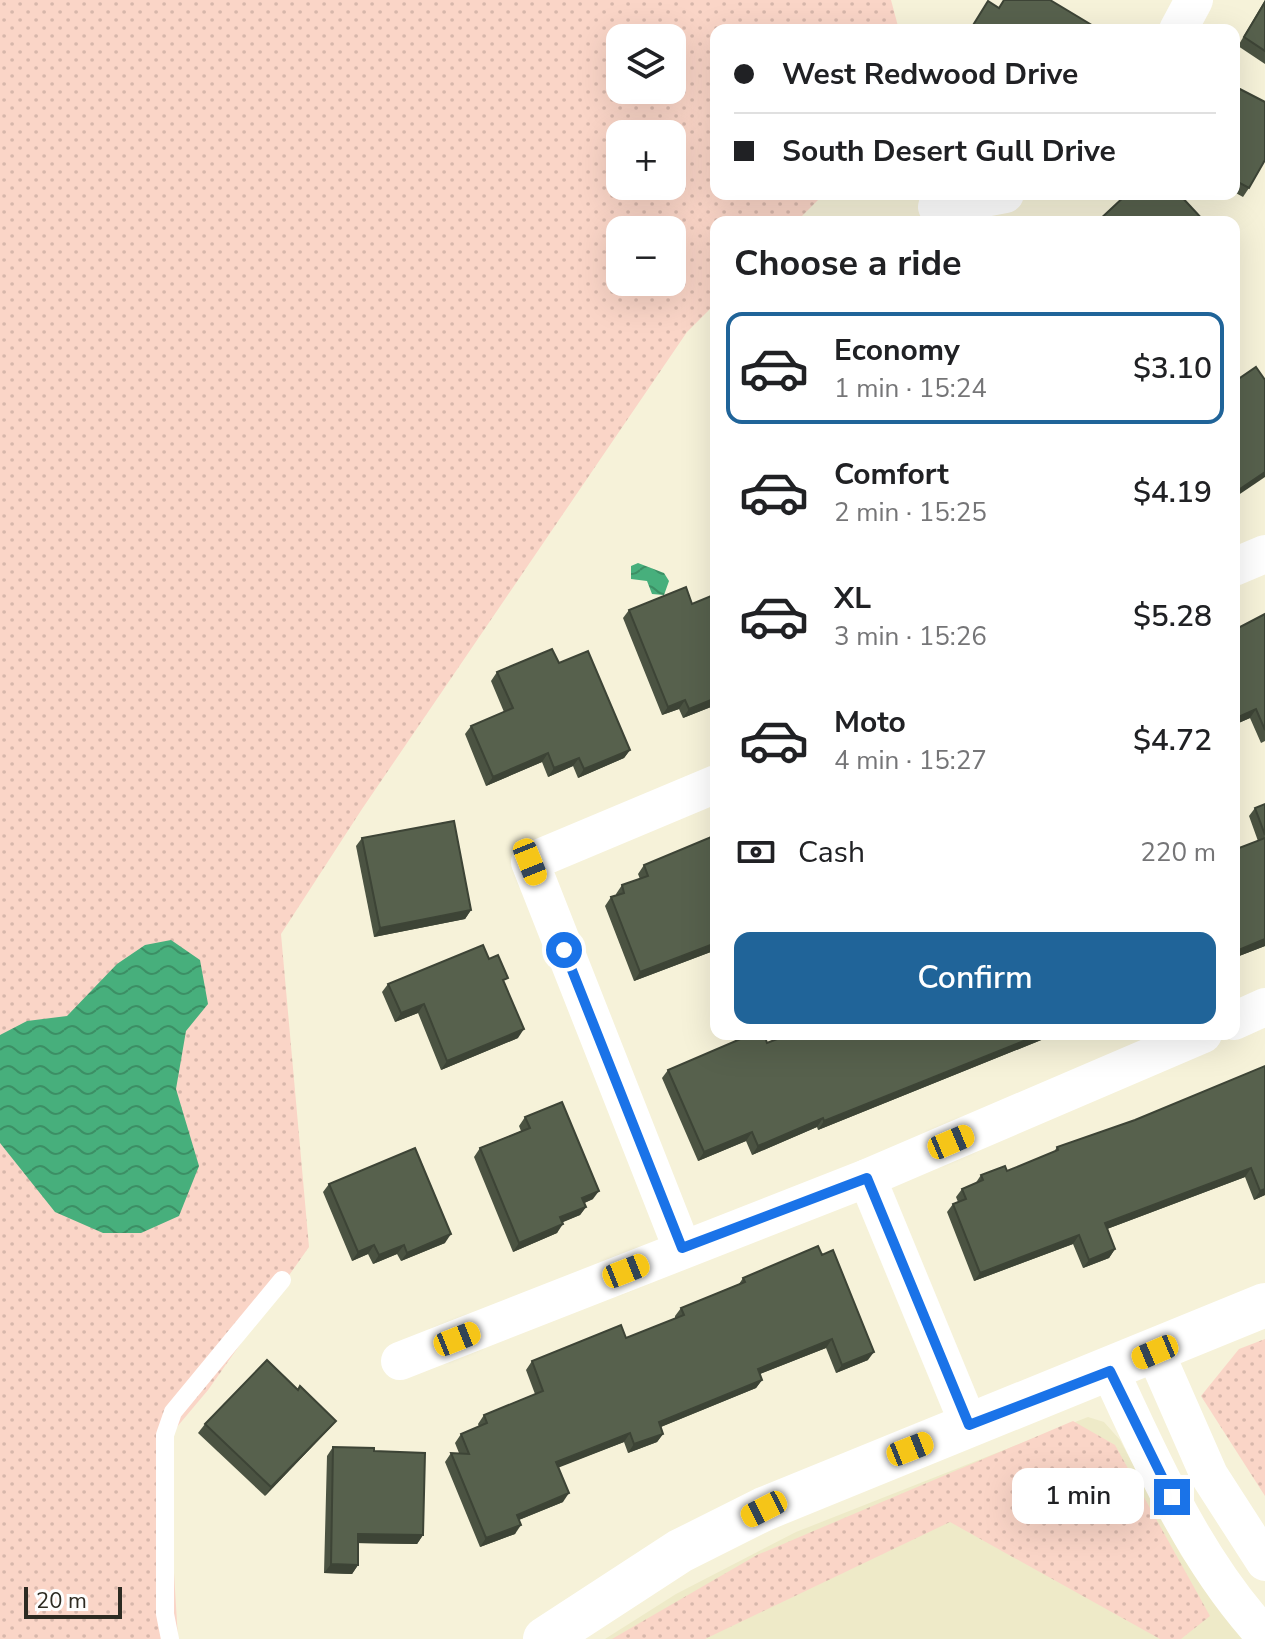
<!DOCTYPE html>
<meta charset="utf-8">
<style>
body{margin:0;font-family:"Nunito Sans",sans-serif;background:#f2f2f2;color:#202124;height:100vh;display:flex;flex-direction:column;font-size:30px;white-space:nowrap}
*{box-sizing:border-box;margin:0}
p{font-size:26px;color:#757577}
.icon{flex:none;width:44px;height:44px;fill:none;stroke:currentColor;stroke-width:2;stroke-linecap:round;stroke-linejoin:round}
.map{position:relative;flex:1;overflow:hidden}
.drawer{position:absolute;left:710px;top:216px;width:530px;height:824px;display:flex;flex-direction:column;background:#fff;border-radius:16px;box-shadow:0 8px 32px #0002}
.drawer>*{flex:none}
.guide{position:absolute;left:710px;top:24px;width:530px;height:176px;border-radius:16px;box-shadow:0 8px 32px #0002;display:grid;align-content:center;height:176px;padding:0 24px;background:#fff}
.tools{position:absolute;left:606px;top:24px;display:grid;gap:16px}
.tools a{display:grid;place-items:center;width:80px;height:80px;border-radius:16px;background:#fff;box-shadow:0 8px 32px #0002;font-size:40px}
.scale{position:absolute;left:24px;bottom:20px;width:98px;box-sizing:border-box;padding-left:8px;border:4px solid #2d2b22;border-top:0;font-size:22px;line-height:28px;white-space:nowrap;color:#2d2b22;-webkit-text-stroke:6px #fefefe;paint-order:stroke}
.end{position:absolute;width:36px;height:36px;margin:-18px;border:10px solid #1a73e8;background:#fff;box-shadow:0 0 0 4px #fff}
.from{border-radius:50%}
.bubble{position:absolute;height:56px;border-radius:16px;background:#fff;box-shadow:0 8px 32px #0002;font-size:26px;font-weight:600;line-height:56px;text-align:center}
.car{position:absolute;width:24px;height:48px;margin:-24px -12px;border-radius:10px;box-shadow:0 0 6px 2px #0007;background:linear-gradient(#f5c518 24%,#345 0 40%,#f5c518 0 76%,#345 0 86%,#f5c518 0)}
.guide b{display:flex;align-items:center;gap:28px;height:76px;font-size:30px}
.guide b+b{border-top:2px solid #e0e0e0}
.guide i{width:20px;height:20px;background:#202124}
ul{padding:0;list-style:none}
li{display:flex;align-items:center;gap:24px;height:112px;margin:0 16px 12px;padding:0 8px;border:4px solid transparent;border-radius:16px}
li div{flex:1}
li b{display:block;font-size:30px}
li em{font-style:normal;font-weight:600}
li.active{border-color:#206499}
li>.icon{width:72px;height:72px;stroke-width:1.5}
h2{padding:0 24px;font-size:36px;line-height:96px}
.pay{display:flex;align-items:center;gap:20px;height:88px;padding:0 24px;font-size:30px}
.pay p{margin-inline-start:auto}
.primary-button{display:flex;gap:16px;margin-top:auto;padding:16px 24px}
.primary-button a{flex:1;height:92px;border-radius:16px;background:#206499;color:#fff;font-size:32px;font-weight:600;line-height:92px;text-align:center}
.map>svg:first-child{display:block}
.built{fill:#eeeac8}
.grass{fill:url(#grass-dots);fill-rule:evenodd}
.water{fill:url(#water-waves)}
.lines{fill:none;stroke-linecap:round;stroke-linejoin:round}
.service{stroke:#fff;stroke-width:18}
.minor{stroke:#fff;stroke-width:38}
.tertiary{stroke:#fff;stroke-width:44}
.wall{fill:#4b5342}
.shaded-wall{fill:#3d4436}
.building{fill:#57614d;stroke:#3d4436;stroke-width:2}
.route{stroke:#1a73e8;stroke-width:10}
</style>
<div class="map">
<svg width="1265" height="1639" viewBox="0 0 1265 1639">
<defs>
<pattern id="grass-dots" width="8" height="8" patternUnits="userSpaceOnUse" patternTransform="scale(2)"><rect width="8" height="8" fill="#fad5c7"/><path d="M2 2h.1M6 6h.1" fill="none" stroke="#d7b7ab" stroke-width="1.8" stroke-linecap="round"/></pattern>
<pattern id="water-waves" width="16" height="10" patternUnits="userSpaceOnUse" patternTransform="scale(2)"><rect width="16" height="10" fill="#47af7c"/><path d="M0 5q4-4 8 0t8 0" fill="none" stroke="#3c8f65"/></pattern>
</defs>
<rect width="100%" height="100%" fill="#f6f2d9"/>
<polygon class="built" points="1088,1417 1104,1422 1120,1440 1181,1555 1242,1639 605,1639 676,1594 796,1532"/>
<g class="grass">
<path d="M0,0H891L899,30H716V194H824L796,222H716V303L687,332L362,809L281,934L309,1247L208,1390L166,1440L178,1639H0ZM620,38H672V90H620ZM620,134H672V186H620ZM620,230H672V282H620Z"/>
<polygon points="1265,1339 1265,1496 1201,1396 1239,1349"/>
<polygon points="1073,1421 1115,1445 1210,1616 1181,1639 1160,1639 950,1522 705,1639 612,1639 757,1555"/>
</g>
<g class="water">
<polygon points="638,563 664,573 669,581 664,595 652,594 647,581 631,579 631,566"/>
<polygon points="171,940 200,960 208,1004 186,1031 176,1089 199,1166 179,1216 141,1233 103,1233 55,1212 0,1143 0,1035 27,1021 67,1016 117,964 145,945"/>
</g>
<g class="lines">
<polyline class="service" points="170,1639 165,1614 165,1435 173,1412 282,1280"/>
<g class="minor">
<polyline points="1178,30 1194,0"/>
<polyline points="937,207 1005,194"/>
<polyline points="1234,567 1265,554"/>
<polyline points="1234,1021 1265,1007"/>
<polyline points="867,1178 969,1425"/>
<polyline points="682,1248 530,862 716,784"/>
<polyline points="1155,1352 1209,1475 1265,1562"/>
<polyline points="400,1361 867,1178 1203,1034"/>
<path d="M1110,1371C1152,1462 1196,1562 1265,1636"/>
</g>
<polyline class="tertiary" points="545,1639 680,1551 764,1509 1265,1305"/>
</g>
<g class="wall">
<polygon points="1265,0 1265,64 1238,46"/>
<polygon points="1234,86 1249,188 1243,197 1234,192"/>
<polygon points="716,594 716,705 683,718 679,709 662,715 623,618 629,610 692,604"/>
<polygon points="1265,614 1265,741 1261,743 1250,718 1234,725 1234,630"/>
<polygon points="559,663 630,750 624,758 578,778 573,766 548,777 542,762 486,786 465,734 471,726 504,712 491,681 497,672"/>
<polygon points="1265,804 1265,946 1234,958 1234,850 1258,841 1249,816 1255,808"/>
<polygon points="362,838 471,910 465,919 374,937 356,846"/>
<polygon points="644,865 716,950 634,981 605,906 611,897 616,896 616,894 622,885 640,879 638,874"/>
<polygon points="489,959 504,983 518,1038 441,1070 418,1013 395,1022 382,992 388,984"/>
<polygon points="790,1034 1056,1034 818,1130 817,1127 752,1155 746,1141 698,1161 662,1078 668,1070 767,1043"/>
<polygon points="1265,1066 1265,1195 1254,1200 1245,1177 1107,1229 1115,1249 1109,1258 1083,1268 1073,1244 974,1281 947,1212 953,1204 958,1202 956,1197 962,1189 975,1184 981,1175 1007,1171 1054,1152 1057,1147 1135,1120"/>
<polygon points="525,1117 593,1199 584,1203 586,1207 580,1215 562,1222 557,1233 513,1252 474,1157 480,1148 521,1131 519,1126"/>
<polygon points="329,1184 445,1243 401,1261 397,1254 373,1264 368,1254 352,1261 323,1192"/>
<polygon points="743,1278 868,1360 836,1373 826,1348 760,1374 762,1380 756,1388 661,1427 663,1434 657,1442 628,1453 624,1442 558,1467 563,1502 519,1520 515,1534 480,1547 445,1462 451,1453 459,1453 455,1443 461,1434 479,1427 478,1424 484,1415 535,1394 526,1370 532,1361 626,1338 675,1319 675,1316 681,1308 739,1284"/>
<polygon points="298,1389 336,1421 329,1429 265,1496 198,1433 205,1424"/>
<polygon points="333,1447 374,1451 423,1535 417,1544 358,1543 358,1565 352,1574 324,1573 327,1456"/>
</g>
<g class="shaded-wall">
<polygon points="1265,472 1265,477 1234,498 1234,493"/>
<polygon points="716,698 716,705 683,718 689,709"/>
<polygon points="685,700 679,709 662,715 668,707"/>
<polygon points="1256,709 1250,718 1234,725 1234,719"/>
<polygon points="630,750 624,758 578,778 584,769"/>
<polygon points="548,753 542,762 486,786 493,777"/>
<polygon points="579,758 573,766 548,777 554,768"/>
<polygon points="471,910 465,919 374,937 380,928"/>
<polygon points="1265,939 1265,946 1234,958 1234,952"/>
<polygon points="716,943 716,950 634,981 640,972"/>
<polygon points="424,1004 418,1013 395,1022 401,1013"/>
<polygon points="524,1029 518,1038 441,1070 447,1061"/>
<polygon points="1041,1034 1056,1034 818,1130 824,1121"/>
<polygon points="823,1118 817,1127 752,1155 758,1146"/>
<polygon points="752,1132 746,1141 698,1161 704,1152"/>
<polygon points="1251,1168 1245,1177 1099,1232 1105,1223"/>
<polygon points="1265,1189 1265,1195 1254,1200 1260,1191"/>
<polygon points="599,1191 593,1199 576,1207 582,1198"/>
<polygon points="586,1207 580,1215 554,1226 560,1217"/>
<polygon points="563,1224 557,1233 513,1252 519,1243"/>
<polygon points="451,1234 445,1243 401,1261 407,1253"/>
<polygon points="1079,1235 1073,1244 974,1281 980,1273"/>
<polygon points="374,1245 368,1254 352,1261 358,1252"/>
<polygon points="404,1245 397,1254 373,1264 379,1255"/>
<polygon points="1115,1249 1109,1258 1083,1268 1089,1260"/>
<polygon points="832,1339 826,1348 752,1377 758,1369"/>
<polygon points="874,1352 868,1360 836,1373 842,1365"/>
<polygon points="762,1380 756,1388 653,1430 659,1422"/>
<polygon points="336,1421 329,1429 265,1496 271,1487"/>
<polygon points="630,1433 624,1442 550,1471 556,1462"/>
<polygon points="663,1434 657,1442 628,1453 634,1444"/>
<polygon points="569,1493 563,1502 511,1523 517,1515"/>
<polygon points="521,1525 515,1534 480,1547 486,1538"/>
<polygon points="358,1534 423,1535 417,1544 352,1543"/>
<polygon points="331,1564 358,1565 352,1574 324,1573"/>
</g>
<g class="building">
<polygon points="1004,0 1050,0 1100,30 970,30 988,1 999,8"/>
<polygon points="1265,2 1265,51 1244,37"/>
<polygon points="1234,86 1265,102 1265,160 1249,188 1234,180"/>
<polygon points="1127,194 1179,194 1205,222 1097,222"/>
<polygon points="1256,367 1265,380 1265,472 1234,493 1234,382"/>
<polygon points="686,587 692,604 716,594 716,698 689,709 685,700 668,707 629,610"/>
<polygon points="1265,614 1265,730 1256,709 1234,719 1234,630"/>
<polygon points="552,649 559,663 588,651 630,750 584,769 579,758 554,768 548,753 493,777 471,726 513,708 497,672"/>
<polygon points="1265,804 1265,835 1255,808"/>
<polygon points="454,821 471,910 380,928 362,838"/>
<polygon points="716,835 716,943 640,972 611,897 624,893 622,885 648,876 644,865"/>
<polygon points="1265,838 1265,939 1234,952 1234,850"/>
<polygon points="483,945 489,959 498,955 508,978 503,980 524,1029 447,1061 424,1004 401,1013 388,984"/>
<polygon points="752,1034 764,1034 767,1043 790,1034 1041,1034 824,1121 823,1118 758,1146 752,1132 704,1152 668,1070"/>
<polygon points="1265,1066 1265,1189 1260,1191 1251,1168 1105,1223 1115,1249 1089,1260 1079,1235 980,1273 953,1204 966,1199 962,1189 983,1180 981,1175 1005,1166 1007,1171 1058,1150 1057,1147 1135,1120"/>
<polygon points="562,1102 599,1191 582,1198 586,1207 560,1217 563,1224 519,1243 480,1148 530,1128 525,1117"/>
<polygon points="415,1148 451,1234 407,1253 404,1245 379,1255 374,1245 358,1252 329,1184"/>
<polygon points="818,1246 822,1255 833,1250 874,1352 842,1365 832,1339 758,1369 762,1380 659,1422 663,1434 634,1444 630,1433 556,1462 569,1493 517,1515 521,1525 486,1538 451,1453 469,1454 461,1434 487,1423 484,1415 543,1391 532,1361 621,1325 626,1338 684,1315 681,1308 745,1282 743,1278"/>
<polygon points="267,1360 298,1390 300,1386 336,1421 271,1487 205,1424"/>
<polygon points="333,1447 374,1448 374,1451 425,1453 423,1535 358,1534 358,1565 331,1564"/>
</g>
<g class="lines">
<polyline class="route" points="564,950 682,1248 867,1178 969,1425 1110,1371 1172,1497"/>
</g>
</svg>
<div class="tools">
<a><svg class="icon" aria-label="layers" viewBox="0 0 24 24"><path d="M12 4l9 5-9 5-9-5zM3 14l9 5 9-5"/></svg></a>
<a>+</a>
<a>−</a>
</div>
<div class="scale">20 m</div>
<i class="end from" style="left:564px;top:950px"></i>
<i class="end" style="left:1172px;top:1497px"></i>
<div class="bubble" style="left:1012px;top:1468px;width:132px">1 min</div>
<i class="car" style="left:530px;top:862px;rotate:158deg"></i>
<i class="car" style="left:951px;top:1142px;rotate:67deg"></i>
<i class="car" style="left:626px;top:1271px;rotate:68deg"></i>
<i class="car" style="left:457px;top:1339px;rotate:68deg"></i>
<i class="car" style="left:1155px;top:1352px;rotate:247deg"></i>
<i class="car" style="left:910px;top:1449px;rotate:68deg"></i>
<i class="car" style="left:764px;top:1509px;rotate:243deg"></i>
<div class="guide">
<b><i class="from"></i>West Redwood Drive</b>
<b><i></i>South Desert Gull Drive</b>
</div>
<section class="drawer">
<h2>Choose a ride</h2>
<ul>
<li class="active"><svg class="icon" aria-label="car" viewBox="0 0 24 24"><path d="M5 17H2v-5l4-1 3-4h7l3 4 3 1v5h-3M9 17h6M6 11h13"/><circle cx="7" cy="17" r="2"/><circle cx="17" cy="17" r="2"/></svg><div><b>Economy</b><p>1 min · 15:24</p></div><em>$3.10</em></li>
<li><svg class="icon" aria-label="car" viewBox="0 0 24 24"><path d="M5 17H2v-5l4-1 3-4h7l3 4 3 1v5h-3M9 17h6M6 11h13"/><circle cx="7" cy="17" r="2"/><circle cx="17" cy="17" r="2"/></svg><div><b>Comfort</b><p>2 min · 15:25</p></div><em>$4.19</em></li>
<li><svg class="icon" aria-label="car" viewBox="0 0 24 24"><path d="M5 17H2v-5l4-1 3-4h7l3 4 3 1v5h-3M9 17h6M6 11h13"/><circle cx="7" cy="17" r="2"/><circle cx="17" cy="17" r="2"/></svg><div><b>XL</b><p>3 min · 15:26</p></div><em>$5.28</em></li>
<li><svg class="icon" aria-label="car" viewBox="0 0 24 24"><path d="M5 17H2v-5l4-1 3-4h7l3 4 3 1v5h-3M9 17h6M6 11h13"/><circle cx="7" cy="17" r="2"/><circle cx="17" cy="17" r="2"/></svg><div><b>Moto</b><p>4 min · 15:27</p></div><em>$4.72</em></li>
</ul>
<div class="pay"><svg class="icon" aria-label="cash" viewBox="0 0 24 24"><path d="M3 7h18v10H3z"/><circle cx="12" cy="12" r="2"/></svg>Cash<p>220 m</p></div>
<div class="primary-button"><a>Confirm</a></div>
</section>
</div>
